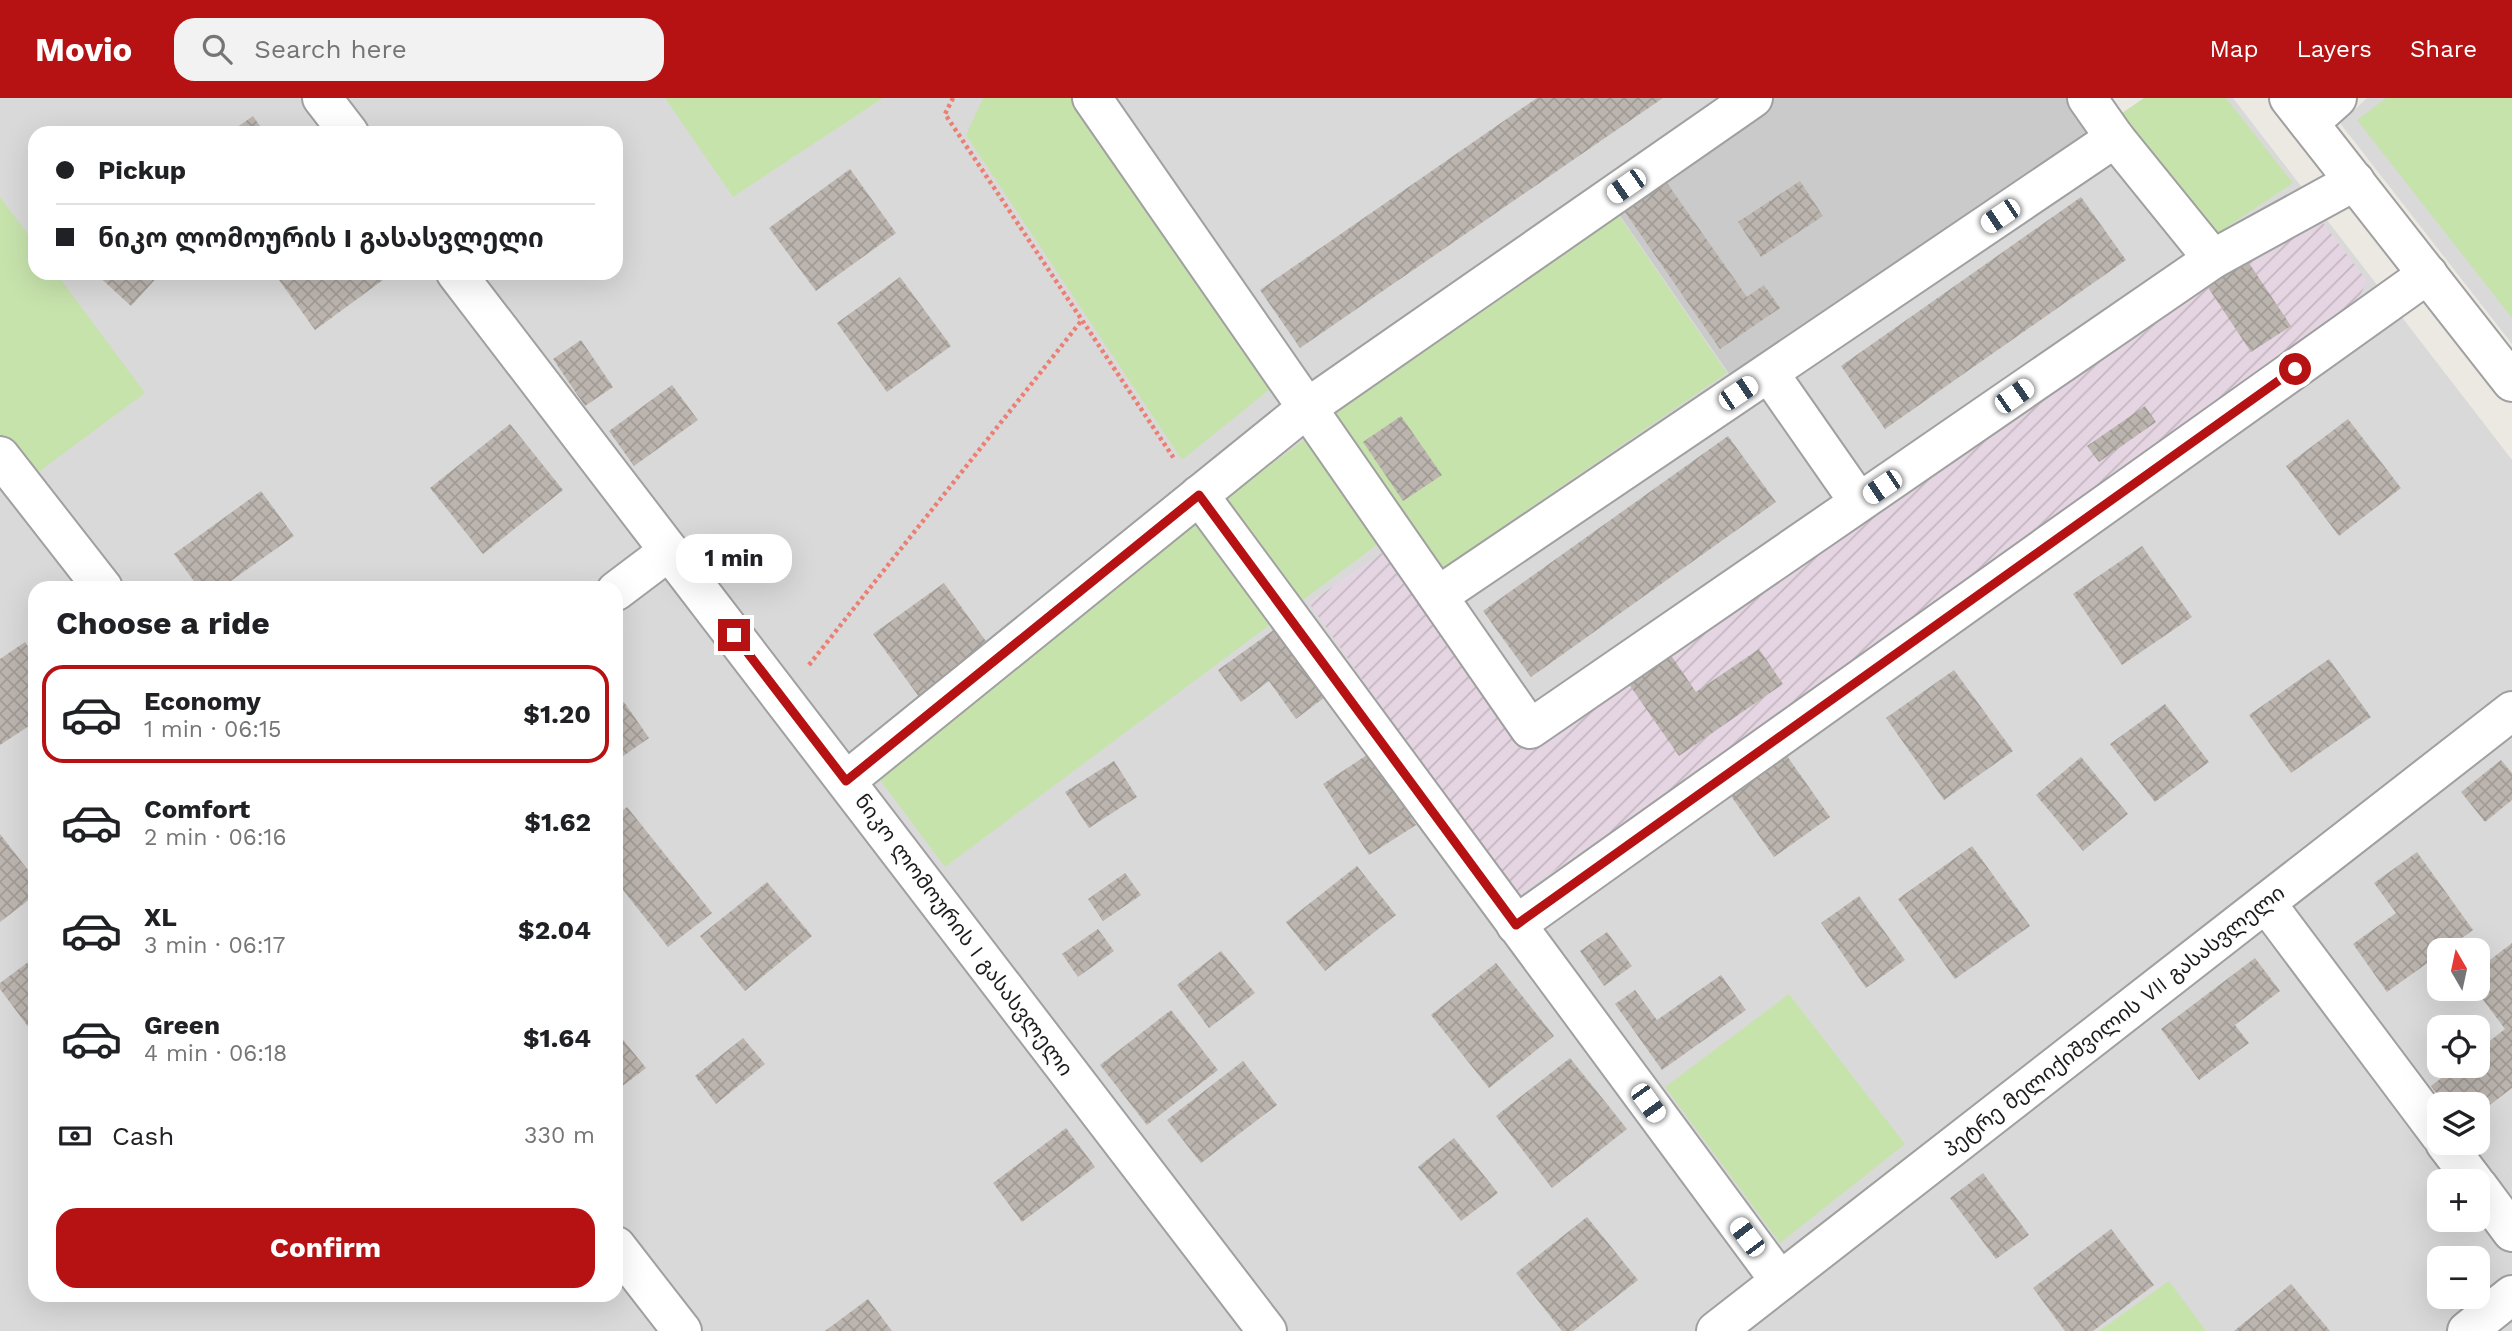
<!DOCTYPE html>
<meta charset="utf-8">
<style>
body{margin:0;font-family:"Work Sans","Noto Sans Georgian",sans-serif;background:#f2f2f2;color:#202124;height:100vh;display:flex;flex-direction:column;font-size:26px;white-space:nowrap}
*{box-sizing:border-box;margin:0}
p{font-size:23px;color:#757577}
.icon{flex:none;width:38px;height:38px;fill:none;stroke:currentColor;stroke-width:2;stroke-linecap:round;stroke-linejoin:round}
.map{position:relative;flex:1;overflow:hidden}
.sheet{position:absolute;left:28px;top:483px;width:595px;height:721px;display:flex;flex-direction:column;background:#fff;border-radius:21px;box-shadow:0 7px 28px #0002}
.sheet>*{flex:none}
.top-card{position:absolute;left:28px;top:28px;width:595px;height:154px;border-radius:21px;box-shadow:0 7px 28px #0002;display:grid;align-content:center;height:154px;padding:0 28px;background:#fff}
.needle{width:46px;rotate:351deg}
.tools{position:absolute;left:2427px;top:840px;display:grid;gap:14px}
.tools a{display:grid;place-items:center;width:63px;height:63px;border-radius:14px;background:#fff;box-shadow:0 7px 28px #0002;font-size:35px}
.end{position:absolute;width:32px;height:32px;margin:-16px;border:9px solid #b61213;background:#fff;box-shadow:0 0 0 4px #fff}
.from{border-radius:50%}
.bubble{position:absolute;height:49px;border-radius:21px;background:#fff;box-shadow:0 7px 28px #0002;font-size:23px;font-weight:700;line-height:49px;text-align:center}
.car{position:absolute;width:21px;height:42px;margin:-21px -10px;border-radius:9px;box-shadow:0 0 5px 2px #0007;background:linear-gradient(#fff 24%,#345 0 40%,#fff 0 76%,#345 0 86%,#fff 0)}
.top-card b{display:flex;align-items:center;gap:24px;height:66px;font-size:26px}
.top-card b+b{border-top:2px solid #e0e0e0}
.top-card i{width:18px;height:18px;background:#202124}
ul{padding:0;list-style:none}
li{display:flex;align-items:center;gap:21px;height:98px;margin:0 14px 10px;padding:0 14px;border:4px solid transparent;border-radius:21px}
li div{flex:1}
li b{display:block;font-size:26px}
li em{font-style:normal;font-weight:700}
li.selected{border-color:#b61213}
li>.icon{width:63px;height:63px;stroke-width:1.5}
h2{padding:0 28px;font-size:32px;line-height:84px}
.pay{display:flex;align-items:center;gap:18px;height:77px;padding:0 28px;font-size:26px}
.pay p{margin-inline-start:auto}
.button{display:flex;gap:14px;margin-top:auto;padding:14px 28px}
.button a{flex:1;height:80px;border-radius:21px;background:#b61213;color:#fff;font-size:28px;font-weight:700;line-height:80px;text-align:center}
header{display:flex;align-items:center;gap:42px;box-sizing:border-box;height:98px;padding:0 35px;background:#b61213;color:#fff}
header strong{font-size:33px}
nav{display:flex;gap:38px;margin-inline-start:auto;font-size:24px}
.search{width:490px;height:63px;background:#f2f2f2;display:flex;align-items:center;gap:18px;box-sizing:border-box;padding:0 24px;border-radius:21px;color:#757577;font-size:26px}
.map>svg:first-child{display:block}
.residential{fill:#dad9d9;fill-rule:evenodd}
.industrial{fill:url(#industrial-furrows)}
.religious{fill:#cacaca}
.grass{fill:#c7e3ac}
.building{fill:url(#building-cross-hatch)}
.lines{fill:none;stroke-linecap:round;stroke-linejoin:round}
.minor-casing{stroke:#a0a0a0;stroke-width:42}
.path{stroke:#ec7f73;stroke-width:4.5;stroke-dasharray:3.5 3.5;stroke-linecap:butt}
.minor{stroke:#fff;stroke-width:38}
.route{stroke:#b61213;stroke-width:9}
.labels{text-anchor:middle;stroke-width:5;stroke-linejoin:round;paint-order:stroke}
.street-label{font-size:21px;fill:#1c1c1c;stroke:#fff}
</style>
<header>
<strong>Movio</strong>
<div class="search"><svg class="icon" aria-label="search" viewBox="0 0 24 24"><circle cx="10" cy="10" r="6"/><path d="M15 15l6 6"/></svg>Search here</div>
<nav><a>Map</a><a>Layers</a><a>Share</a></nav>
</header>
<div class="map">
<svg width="2512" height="1233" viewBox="0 0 2512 1233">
<defs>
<pattern id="industrial-furrows" width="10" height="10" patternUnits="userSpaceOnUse" patternTransform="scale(1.75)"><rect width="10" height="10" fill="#e5d5e2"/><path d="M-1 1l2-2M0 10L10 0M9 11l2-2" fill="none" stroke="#c4b6c1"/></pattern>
<pattern id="building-cross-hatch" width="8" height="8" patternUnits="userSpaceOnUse" patternTransform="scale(1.75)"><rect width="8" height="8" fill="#bcb5af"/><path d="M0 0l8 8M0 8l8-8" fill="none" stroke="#a19b96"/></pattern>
</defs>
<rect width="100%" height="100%" fill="#ece9e2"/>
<g class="residential">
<path d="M0,0H1759L2110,24L2144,0H2233L2512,362V1233H0ZM35,35H616V175H35ZM1386,453L1523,650L1309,505ZM35,490H616V1197H35ZM2440,852H2478V891H2440ZM2440,929H2478V968H2440ZM2440,1006H2478V1045H2440ZM2440,1083H2478V1122H2440ZM2440,1160H2478V1199H2440Z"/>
<polygon points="2367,0 2512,0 2512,246 2340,25"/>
</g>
<polygon class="industrial" points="2320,121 2367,183 2349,221 1515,800 1309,505 1385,453 1523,650 2267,143"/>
<polygon class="religious" points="1759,0 2069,0 2098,42 1739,290 1610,103"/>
<g class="grass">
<polygon points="665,0 883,0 733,99"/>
<polygon points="983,0 1075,0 1274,288 1182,362 966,37"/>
<polygon points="2144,0 2226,0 2293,85 2206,143 2109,24"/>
<polygon points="2386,0 2512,0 2512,220 2357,22"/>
<polygon points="0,99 35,146 35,175 56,175 145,295 29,381 0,343"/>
<polygon points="1615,112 1727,275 1441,471 1329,309"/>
<polygon points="1305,341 1382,443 945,769 869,667"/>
<polygon points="1789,896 1905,1046 1780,1145 1665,989"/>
<polygon points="2169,1183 2206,1233 2099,1233"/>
</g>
<g class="building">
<polygon points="1537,0 1663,0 1300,250 1260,192"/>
<polygon points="253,18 265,35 229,35"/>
<polygon points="850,71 896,135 816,193 769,130"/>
<polygon points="1800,83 1823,118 1761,159 1738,124"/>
<polygon points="1667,85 1747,199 1764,187 1780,210 1720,251 1625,114"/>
<polygon points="2081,99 2126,162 1885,331 1841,268"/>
<polygon points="2247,162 2291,228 2251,254 2207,188"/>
<polygon points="95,175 161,175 131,208"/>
<polygon points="274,175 378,175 383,182 315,232"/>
<polygon points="900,179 951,248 887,294 837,225"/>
<polygon points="581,242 613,289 585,308 553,261"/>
<polygon points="672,287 698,322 634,368 609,333"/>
<polygon points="2145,308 2156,324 2099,364 2087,348"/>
<polygon points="1401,318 1442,377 1403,403 1363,344"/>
<polygon points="2348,321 2401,390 2339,438 2286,368"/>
<polygon points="510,326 563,392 483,456 430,390"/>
<polygon points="1728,338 1776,404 1531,579 1483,513"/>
<polygon points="261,393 294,438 221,490 199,490 174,456"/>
<polygon points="2142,448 2192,519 2122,567 2073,496"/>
<polygon points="944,485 996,557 925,607 873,536"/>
<polygon points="1275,531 1325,599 1296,621 1269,583 1241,604 1218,572"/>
<polygon points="25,544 35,559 35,624 0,647 0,561"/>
<polygon points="1759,551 1783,586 1679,658 1626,582 1668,553 1696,594"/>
<polygon points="2329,561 2371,619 2291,675 2249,617"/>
<polygon points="1954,572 2013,653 1944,702 1886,620"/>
<polygon points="624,604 649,640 616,663 616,610"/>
<polygon points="2165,606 2209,664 2155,704 2110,646"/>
<polygon points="1370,655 1416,727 1369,757 1323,686"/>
<polygon points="1787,658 1830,719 1774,759 1731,698"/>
<polygon points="2081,659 2128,716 2083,753 2036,697"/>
<polygon points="2501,662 2512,675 2512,702 2485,724 2461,694"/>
<polygon points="1114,663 1137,699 1089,730 1065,694"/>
<polygon points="627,709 712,815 668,849 616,783 616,718"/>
<polygon points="0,736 35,781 35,797 0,824"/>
<polygon points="1972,748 2030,828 1955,881 1898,801"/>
<polygon points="2417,754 2473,832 2445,852 2440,852 2440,856 2387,894 2353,846 2396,815 2374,785"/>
<polygon points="1357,768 1396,817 1325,873 1286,824"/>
<polygon points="1125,775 1141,797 1103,823 1088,801"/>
<polygon points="767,784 812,838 745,893 700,838"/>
<polygon points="1859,798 1905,862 1866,890 1821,825"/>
<polygon points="1098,831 1114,853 1078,879 1062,856"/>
<polygon points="1607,834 1632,868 1604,888 1580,853"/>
<polygon points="2512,845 2512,990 2478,1016 2478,1006 2445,1006 2431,988 2457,968 2478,968 2478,952 2505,931 2475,891 2478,891 2478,871"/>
<polygon points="1221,853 1255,895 1209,930 1177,887"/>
<polygon points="35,859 35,938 0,891 0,885"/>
<polygon points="2255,860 2280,893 2235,927 2249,945 2199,982 2161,931"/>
<polygon points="1496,865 1554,938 1489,990 1431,917"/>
<polygon points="1721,877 1746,912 1662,972 1615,906 1635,892 1657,922"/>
<polygon points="1171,912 1218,972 1147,1027 1100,967"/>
<polygon points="619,937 646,970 616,993 616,940"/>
<polygon points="743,940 765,966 716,1006 695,978"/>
<polygon points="1570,960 1627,1031 1552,1090 1496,1018"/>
<polygon points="1243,963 1277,1007 1201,1065 1167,1022"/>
<polygon points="1066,1030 1095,1069 1022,1124 993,1085"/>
<polygon points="1454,1040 1498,1095 1461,1123 1418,1069"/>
<polygon points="1983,1075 2029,1137 1996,1161 1950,1100"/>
<polygon points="1587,1119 1638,1182 1573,1233 1562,1233 1516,1175"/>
<polygon points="2111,1131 2154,1187 2093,1233 2065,1233 2033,1190"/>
<polygon points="2291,1186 2330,1233 2234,1233"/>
<polygon points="868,1201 892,1233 825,1233"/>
</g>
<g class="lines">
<defs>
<g id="minor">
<polyline points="322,0 349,35"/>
<polyline points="1092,0 1530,631 2213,161 2355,83"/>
<polyline points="2087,0 2115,40 2213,161"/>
<polyline points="2289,0 2512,284"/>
<polyline points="2309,25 2337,0"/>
<polyline points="456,175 1267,1233"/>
<polyline points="1769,275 1859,404"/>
<polyline points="0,358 103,490"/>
<polyline points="1199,397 1780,1183"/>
<polyline points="616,493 669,453"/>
<polyline points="1438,498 2115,40"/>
<polyline points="846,683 1307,310 1753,0"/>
<polyline points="2266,805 2440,1037"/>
<polyline points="1516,827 2428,176"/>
<polyline points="2445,1045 2474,1083"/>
<polyline points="2478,1088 2512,1134"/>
<polyline points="616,1148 682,1233"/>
<polyline points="1716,1233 2512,613"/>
<polyline points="2467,1233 2512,1197"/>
</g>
</defs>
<use href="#minor" class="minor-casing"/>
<g class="path">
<polyline points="953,0 945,16 1175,362"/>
<polyline points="809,567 1082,222"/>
</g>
<use href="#minor" class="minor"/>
</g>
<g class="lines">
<polyline class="route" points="734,537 846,683 1199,397 1516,827 2295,271"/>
</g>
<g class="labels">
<g class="street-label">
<text transform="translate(964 837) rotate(53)" y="7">ნიკო ლომოურის I გასასვლელი</text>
<text transform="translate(2114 923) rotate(-38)" y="7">პეტრე მელიქიშვილის VII გასასვლელი</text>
</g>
</g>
</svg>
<div class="tools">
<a><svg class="needle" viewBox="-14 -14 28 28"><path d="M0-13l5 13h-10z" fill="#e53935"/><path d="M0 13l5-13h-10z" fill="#757577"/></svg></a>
<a><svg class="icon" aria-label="locate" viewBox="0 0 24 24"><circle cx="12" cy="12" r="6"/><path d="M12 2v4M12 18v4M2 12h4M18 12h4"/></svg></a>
<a><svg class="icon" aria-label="layers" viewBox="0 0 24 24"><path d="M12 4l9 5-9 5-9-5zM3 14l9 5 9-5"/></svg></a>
<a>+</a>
<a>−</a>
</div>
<i class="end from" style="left:2295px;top:271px"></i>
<i class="end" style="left:734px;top:537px"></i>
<div class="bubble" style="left:676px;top:436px;width:116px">1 min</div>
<i class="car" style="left:1626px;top:88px;rotate:235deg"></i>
<i class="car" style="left:2000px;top:118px;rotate:236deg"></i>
<i class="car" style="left:1738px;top:295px;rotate:56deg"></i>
<i class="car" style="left:2014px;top:298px;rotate:55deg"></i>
<i class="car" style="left:1882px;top:389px;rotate:236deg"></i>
<i class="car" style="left:1648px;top:1005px;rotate:144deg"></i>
<i class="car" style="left:1747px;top:1139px;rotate:323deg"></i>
<div class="top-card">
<b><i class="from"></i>Pickup</b>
<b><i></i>ნიკო ლომოურის I გასასვლელი</b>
</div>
<section class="sheet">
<h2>Choose a ride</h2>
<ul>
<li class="selected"><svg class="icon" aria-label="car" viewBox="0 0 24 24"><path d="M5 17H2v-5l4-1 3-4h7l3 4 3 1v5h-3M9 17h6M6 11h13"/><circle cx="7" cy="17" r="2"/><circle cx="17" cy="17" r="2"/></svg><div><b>Economy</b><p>1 min · 06:15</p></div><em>$1.20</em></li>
<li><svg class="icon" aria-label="car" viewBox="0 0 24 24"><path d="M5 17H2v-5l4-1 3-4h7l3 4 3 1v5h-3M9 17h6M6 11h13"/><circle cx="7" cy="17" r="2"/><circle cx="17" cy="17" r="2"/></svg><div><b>Comfort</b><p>2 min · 06:16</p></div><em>$1.62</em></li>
<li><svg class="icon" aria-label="car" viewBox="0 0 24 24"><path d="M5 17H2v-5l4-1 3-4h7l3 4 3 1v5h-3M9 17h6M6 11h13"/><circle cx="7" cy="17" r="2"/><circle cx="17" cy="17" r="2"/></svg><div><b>XL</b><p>3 min · 06:17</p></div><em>$2.04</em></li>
<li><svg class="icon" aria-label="car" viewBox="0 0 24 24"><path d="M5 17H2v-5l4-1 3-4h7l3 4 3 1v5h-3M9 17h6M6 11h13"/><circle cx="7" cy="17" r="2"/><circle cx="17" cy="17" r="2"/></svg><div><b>Green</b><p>4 min · 06:18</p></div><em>$1.64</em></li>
</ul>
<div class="pay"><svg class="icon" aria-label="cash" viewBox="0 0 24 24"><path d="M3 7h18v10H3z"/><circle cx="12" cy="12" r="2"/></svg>Cash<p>330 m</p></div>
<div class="button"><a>Confirm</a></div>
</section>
</div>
